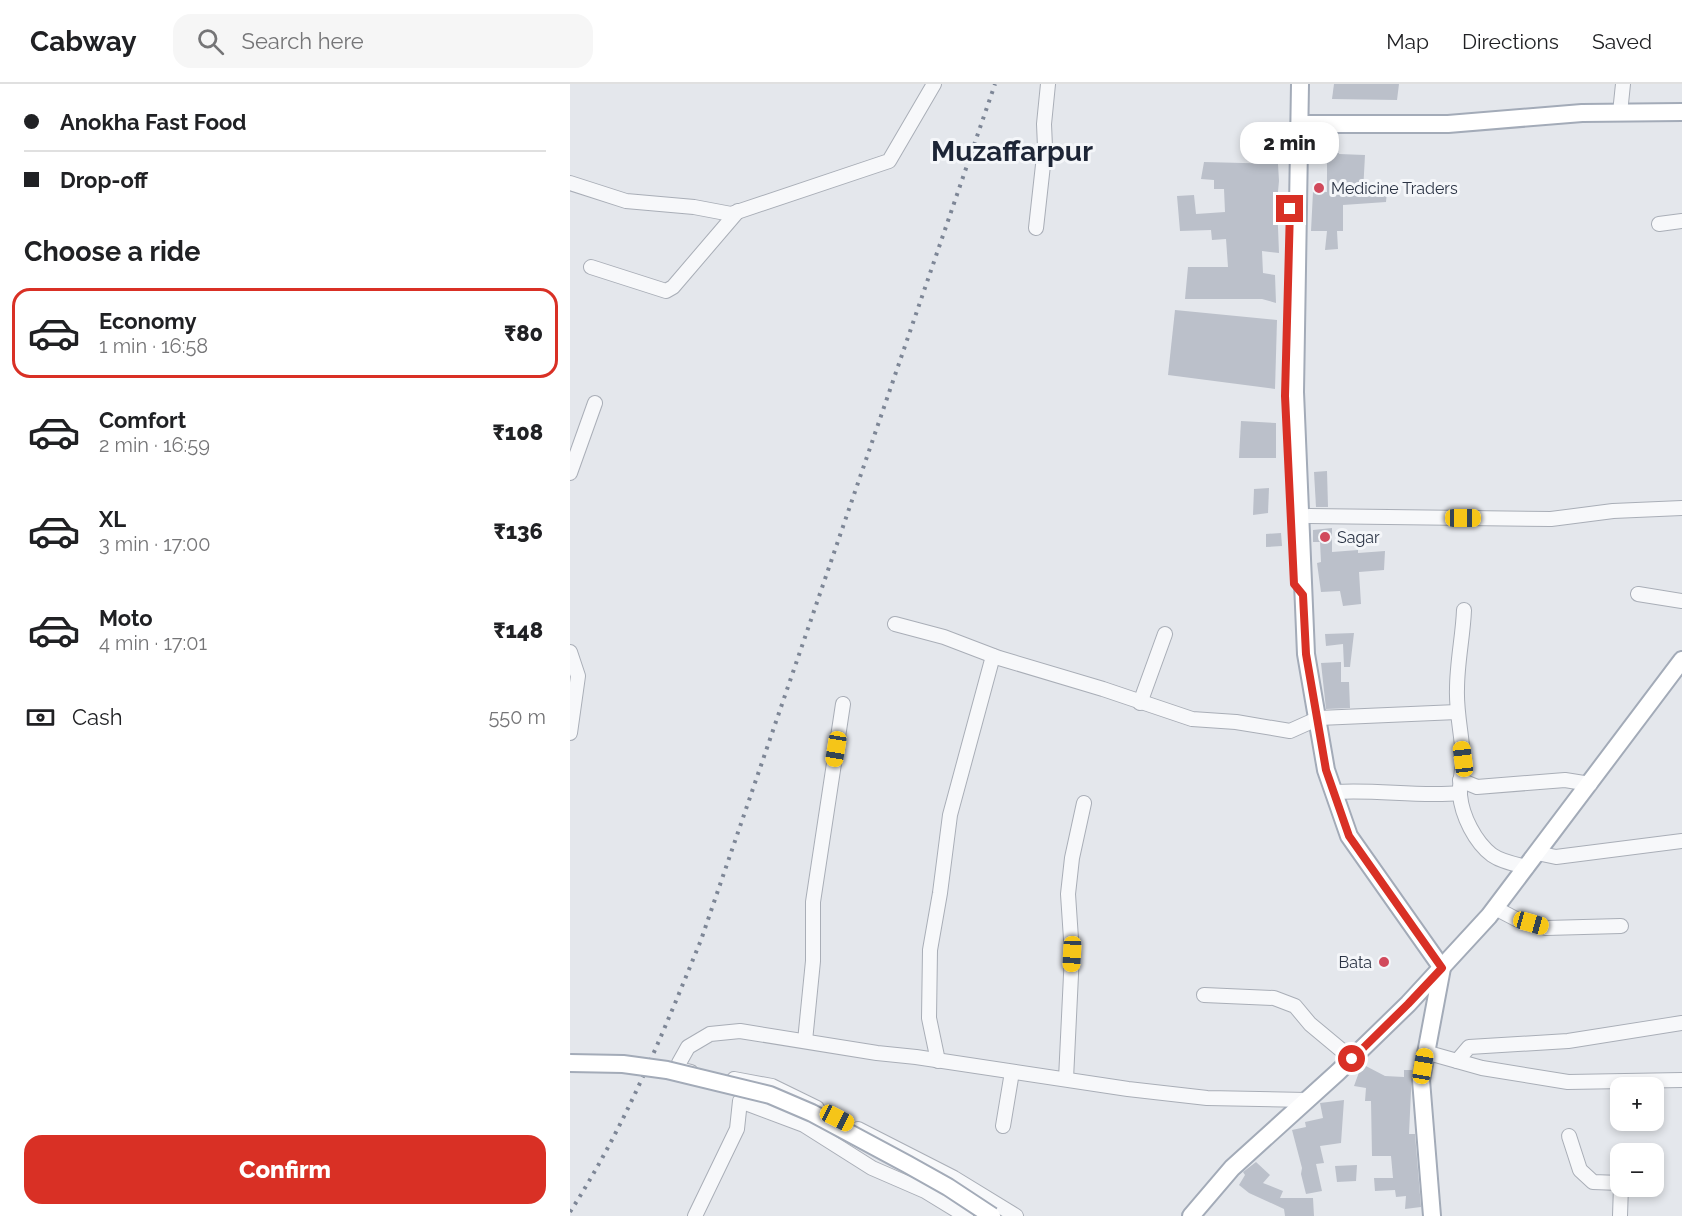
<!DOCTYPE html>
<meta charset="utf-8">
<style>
body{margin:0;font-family:Raleway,sans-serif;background:#f6f6f6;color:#202124;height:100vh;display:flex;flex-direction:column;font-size:22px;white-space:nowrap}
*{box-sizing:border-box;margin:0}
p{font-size:20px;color:#757577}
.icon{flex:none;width:33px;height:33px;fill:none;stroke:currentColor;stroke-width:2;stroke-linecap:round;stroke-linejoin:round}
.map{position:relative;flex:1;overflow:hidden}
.drawer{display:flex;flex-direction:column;background:#fff;width:570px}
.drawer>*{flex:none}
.top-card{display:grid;align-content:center;height:132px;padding:0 24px;background:#fff}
.fabs{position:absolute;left:1040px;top:993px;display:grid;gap:12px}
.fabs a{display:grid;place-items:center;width:54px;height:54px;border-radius:12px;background:#fff;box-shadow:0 3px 9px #0003;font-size:30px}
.end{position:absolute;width:27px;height:27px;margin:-14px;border:8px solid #d93025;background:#fff;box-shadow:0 0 0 3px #fff}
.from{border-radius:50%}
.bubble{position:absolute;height:42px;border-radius:18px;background:#fff;box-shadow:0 3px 9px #0003;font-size:20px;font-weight:800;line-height:42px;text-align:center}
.car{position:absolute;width:18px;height:36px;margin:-18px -9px;border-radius:8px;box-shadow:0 0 4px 2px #0007;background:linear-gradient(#f5c518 24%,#345 0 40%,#f5c518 0 76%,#345 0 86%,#f5c518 0)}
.top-card b{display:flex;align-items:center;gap:21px;height:57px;font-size:22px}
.top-card b+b{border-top:2px solid #e0e0e0}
.top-card i{width:15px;height:15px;background:#202124}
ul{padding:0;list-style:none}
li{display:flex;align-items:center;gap:18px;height:90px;margin:0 12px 9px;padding:0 12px;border:3px solid transparent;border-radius:18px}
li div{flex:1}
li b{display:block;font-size:22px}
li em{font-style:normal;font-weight:800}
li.on{border-color:#d93025}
li>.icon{width:54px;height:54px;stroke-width:1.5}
h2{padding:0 24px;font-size:27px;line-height:72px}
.pay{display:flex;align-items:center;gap:15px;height:66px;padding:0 24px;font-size:22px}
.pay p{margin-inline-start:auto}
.button{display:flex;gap:12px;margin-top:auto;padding:12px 24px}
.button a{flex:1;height:69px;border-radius:18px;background:#d93025;color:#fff;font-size:24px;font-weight:800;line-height:69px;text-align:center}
header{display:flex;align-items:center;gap:36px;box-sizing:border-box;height:84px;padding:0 30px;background:#fff;border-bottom:2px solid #e0e0e0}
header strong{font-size:28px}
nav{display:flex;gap:33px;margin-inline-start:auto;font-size:21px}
.search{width:420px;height:54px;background:#f6f6f6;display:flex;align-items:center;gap:15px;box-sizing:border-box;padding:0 21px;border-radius:18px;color:#757577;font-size:22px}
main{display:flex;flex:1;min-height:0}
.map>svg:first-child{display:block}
.building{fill:#bbc0ca}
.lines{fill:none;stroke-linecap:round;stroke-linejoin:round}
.minor-casing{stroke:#a9aeb7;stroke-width:16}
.major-casing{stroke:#a3abb8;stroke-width:20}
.minor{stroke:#f7f8fa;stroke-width:14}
.major{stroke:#fff;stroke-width:16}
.rail{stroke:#7d8696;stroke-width:4;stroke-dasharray:3 6;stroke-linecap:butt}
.major-bridge-casing{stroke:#a3abb8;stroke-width:20;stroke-linecap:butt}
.major-bridge{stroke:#fff;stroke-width:16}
.route{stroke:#d93025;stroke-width:8}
.poi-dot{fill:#d1495b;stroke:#f4f6f9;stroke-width:2}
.labels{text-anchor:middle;stroke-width:6;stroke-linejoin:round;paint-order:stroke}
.poi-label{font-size:16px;fill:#2b3445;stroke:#f4f6f9;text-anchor:start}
.town-label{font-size:28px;font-weight:bold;fill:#1d2536;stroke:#f4f6f9}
</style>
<header>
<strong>Cabway</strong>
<div class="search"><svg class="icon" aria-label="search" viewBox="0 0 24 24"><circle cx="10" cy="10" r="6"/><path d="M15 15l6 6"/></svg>Search here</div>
<nav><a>Map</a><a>Directions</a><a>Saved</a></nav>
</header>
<main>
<section class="drawer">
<div class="top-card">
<b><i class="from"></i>Anokha Fast Food</b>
<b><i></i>Drop-off</b>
</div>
<h2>Choose a ride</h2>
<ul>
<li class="on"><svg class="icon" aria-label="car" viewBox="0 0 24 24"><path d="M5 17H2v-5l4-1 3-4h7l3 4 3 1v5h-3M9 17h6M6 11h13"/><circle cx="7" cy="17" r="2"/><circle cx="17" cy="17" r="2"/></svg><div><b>Economy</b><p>1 min · 16:58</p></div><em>₹80</em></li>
<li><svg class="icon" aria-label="car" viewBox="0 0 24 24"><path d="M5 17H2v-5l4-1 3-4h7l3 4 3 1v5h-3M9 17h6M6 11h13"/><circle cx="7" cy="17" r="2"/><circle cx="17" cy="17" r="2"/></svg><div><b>Comfort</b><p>2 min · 16:59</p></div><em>₹108</em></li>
<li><svg class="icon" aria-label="car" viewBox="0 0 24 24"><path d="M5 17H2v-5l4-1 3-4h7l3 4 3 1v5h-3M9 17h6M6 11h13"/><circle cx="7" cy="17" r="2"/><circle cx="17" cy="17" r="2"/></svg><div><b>XL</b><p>3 min · 17:00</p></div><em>₹136</em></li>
<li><svg class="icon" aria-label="car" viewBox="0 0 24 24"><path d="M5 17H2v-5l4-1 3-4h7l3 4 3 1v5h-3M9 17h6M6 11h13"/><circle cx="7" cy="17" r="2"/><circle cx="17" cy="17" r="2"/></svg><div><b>Moto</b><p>4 min · 17:01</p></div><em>₹148</em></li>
</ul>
<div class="pay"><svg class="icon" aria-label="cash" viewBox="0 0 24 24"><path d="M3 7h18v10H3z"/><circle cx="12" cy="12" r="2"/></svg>Cash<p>550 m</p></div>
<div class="button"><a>Confirm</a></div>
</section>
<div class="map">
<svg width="1112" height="1132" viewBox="0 0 1112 1132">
<rect width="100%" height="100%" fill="#e4e7ec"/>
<g class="building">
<polygon points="764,0 829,0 827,16 762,15"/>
<polygon points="757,68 769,69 769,70 795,71 793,108 817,107 816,118 773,121 773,147 767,147 768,165 755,166 757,147 741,147 743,108 757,108"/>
<polygon points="634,78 708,80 709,97 707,118 709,169 692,167 693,189 705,191 706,219 692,215 615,215 618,183 658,183 656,155 642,156 641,146 610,147 607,112 624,111 626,130 655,128 654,105 644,105 644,96 631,95"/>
<polygon points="605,226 707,236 705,305 598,291"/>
<polygon points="671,337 706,339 706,374 669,374"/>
<polygon points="757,387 758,423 746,423 744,388"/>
<polygon points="699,404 698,429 683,431 684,405"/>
<polygon points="762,444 762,468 788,466 788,469 815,467 814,486 789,488 791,520 773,522 770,507 751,508 747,479 751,478 750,458 743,458 743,446"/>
<polygon points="711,449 712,462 696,463 696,450"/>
<polygon points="784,549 780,583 774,583 773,560 756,562 755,550"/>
<polygon points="771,578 771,598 779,598 780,624 756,625 751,579"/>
<polygon points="792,980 815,992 834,993 834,986 842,986 839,1050 845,1050 851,1123 835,1125 836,1112 826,1113 825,1106 805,1107 804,1094 823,1094 821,1072 802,1072 801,1017 795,1017 796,1004 784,1002"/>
<polygon points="774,1016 771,1059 750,1062 754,1079 746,1080 752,1107 736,1110 731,1090 732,1084 722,1046 736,1043 735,1038 753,1034 750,1019"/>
<polygon points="686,1078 700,1091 693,1099 713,1107 710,1114 743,1114 744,1132 715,1132 714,1125 679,1109 669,1101 675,1091 673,1088"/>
<polygon points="787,1081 786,1097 767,1098 765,1082"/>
</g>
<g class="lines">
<defs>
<g id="minor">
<polyline points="1050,29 1053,0"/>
<polyline points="0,99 56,117 124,123 161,130 319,77 364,0"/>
<polyline points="1089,140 1112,137"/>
<polyline points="466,144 475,63 474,40 478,0"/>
<polyline points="21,183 96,207 103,203 168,127"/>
<polyline points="0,389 25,319"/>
<polyline points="739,432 981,435 1043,427 1112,424"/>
<polyline points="1068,510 1112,517"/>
<path d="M894,526C893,552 887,578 887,605C886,628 892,651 893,674C893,686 889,698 890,711C892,732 905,758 922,771C932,778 945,780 957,783"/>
<polyline points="325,540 374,553 429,574 533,605 622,635 666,638 720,647 749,634 887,628"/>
<polyline points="0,568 8,592 0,649"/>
<polyline points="570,619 595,550"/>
<polyline points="890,696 907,703 995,696 1020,700"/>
<path d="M764,708C806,705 848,713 890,709"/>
<polyline points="967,769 986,773 1112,757"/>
<polyline points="925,824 946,835 976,844 1051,842"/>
<polyline points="634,911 704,914 725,922 740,940 782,975"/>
<polyline points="235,957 243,877 243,818 273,620"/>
<polyline points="855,968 912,984 998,998 1112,996"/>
<polyline points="368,977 359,934 360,866 370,809 380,731 423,572"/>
<polyline points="887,977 899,963 998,957 1112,939"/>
<polyline points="121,988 113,986 109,983 109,979 118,963 140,950 170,947 307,969 346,973 558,1005 637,1014 737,1016"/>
<polyline points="164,995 202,1002 247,1024"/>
<polyline points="496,995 502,870 498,810 502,774 514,719"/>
<polyline points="433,1042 442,988"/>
<polyline points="288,1045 384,1094 446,1132"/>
<polyline points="999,1052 1010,1086 1023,1098 1050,1099"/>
<polyline points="125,1132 167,1045 170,1017 234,1041 302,1084 355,1107 396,1132"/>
<polyline points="1050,1132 1051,1102"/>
</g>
<g id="major">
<polyline points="730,0 725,308 736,570 756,686 779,752 872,884 851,996 862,1132"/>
<polyline points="736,40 878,40 1012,29 1112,28"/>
<polyline points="621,1132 662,1084 768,988 838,920 919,832 1112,576"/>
</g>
</defs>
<use href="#minor" class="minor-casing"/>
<use href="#major" class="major-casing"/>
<use href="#minor" class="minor"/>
<use href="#major" class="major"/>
<path class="rail" d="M0,1128C55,1043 93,949 131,856L425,0"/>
<defs>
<polyline id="major-bridge" points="0,979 53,980 97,986 200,1011 242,1029 337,1080 378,1103 422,1132"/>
</defs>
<use href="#major-bridge" class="major-bridge-casing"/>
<use href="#major-bridge" class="major-bridge"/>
</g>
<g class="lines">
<polyline class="route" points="720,125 715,312 724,500 733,511 736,570 756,686 779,752 872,884 838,920 782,975"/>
</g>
<g class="poi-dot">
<circle cx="749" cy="104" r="6"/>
<circle cx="755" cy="453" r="6"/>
<circle cx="814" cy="878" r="6"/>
</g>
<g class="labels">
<g class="poi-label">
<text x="761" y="110">Medicine Traders</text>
<text x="767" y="459">Sagar</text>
<text x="802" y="884" text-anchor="end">Bata</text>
</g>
<g class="town-label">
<text x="442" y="77">Muzaffarpur</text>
</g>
</g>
</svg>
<div class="fabs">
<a>+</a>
<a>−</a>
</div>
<i class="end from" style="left:782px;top:975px"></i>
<i class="end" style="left:720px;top:125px"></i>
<div class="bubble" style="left:670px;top:38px;width:99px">2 min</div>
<i class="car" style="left:893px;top:434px;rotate:90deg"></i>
<i class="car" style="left:266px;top:665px;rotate:189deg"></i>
<i class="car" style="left:893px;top:675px;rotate:353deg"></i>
<i class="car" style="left:961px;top:839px;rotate:106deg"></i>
<i class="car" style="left:502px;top:870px;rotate:183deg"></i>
<i class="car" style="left:853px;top:982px;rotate:9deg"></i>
<i class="car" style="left:267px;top:1034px;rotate:117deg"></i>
</div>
</main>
